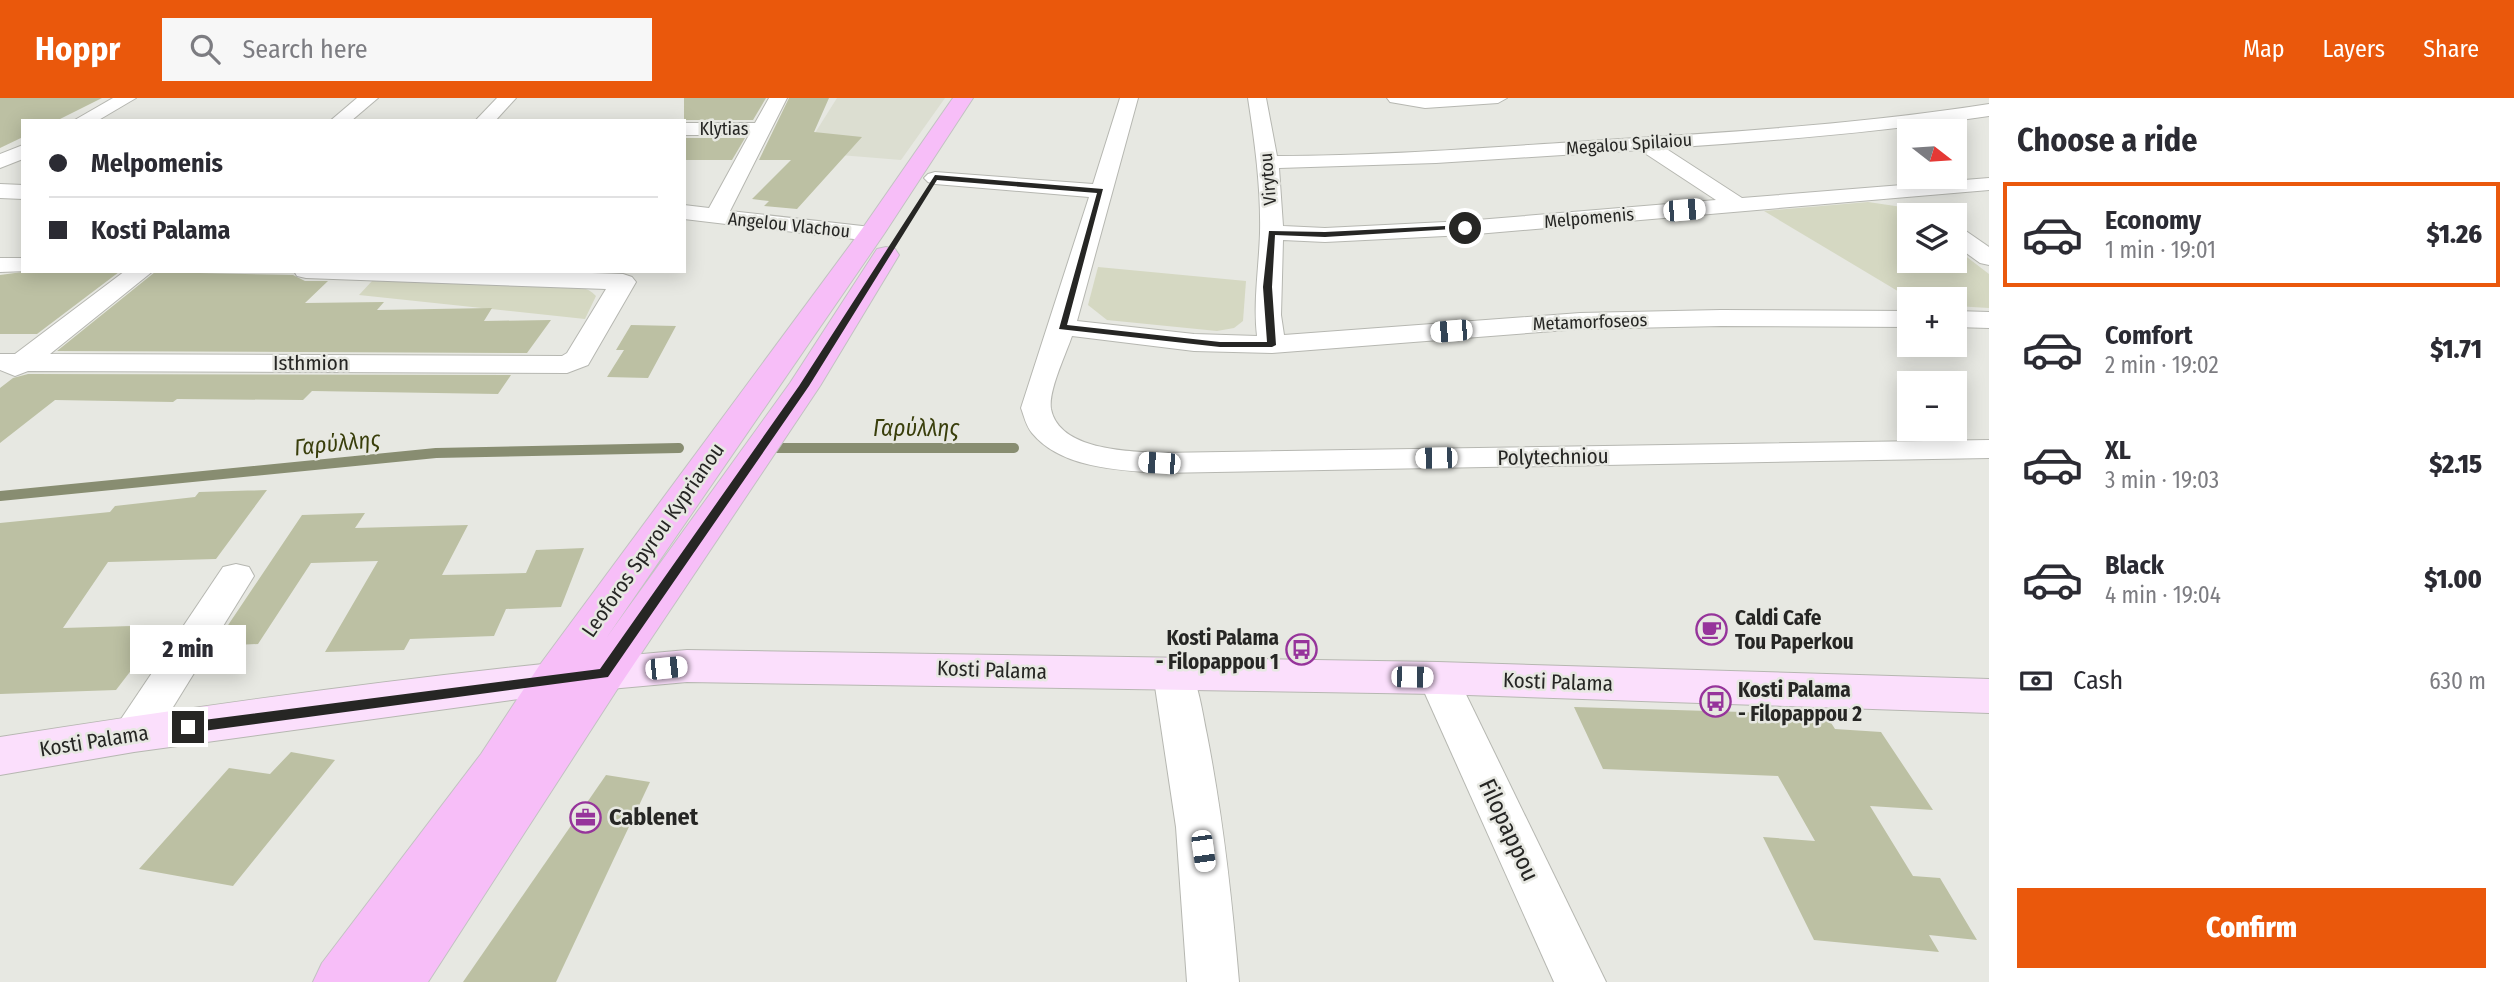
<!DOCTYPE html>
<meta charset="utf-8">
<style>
body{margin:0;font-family:"Fira Sans Condensed",sans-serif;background:#f7f7f7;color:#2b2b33;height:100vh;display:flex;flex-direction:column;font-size:26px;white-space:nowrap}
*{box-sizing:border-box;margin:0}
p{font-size:23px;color:#7c7c81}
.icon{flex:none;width:38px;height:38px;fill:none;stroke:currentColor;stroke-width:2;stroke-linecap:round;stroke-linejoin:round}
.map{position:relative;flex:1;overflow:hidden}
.drawer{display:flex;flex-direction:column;background:#fff;width:525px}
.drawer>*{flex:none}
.guide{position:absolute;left:21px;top:21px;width:665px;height:154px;border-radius:0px;box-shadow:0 4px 18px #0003;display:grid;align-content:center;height:154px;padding:0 28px;background:#fff}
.needle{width:46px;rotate:107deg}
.controls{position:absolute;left:1897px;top:21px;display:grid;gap:14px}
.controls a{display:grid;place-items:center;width:70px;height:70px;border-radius:0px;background:#fff;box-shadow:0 4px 18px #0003;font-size:35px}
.end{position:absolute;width:32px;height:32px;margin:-16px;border:9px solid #262624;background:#fff;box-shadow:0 0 0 4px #fff}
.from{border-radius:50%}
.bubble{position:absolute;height:49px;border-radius:0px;background:#fff;box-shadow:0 4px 18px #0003;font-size:23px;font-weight:800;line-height:49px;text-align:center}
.car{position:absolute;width:21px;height:42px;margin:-21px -10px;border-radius:9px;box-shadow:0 0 5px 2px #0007;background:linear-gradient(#fff 24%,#345 0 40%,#fff 0 76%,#345 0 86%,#fff 0)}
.guide b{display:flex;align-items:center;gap:24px;height:66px;font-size:26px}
.guide b+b{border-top:2px solid #e1e1e2}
.guide i{width:18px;height:18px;background:#2b2b33}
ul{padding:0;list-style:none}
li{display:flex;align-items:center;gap:21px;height:105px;margin:0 14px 10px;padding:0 14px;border:4px solid transparent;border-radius:0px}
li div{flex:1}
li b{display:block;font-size:26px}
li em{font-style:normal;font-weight:800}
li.on{border-color:#ea580c}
li>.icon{width:63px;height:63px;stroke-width:1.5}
h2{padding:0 28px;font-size:32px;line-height:84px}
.pay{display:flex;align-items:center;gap:18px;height:77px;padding:0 28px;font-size:26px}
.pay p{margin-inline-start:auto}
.button{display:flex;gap:14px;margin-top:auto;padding:14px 28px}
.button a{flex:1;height:80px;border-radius:0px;background:#ea580c;color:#fff;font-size:28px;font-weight:800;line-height:80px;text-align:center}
header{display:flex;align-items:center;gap:42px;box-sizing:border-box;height:98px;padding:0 35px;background:#ea580c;color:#fff}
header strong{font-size:33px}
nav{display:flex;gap:38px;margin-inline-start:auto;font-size:24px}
.search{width:490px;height:63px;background:#f7f7f7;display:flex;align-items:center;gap:18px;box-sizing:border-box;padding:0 24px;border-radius:0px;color:#7c7c81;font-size:26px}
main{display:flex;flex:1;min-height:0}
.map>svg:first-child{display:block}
.built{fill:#dcded1}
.green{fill:#d5d8c2}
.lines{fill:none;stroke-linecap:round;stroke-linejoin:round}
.stream{stroke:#888d71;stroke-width:10}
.building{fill:#bcc0a3}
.street-casing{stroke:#b6b7b1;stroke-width:2}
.secondary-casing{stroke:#b6b7b1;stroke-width:2}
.primary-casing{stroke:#c2c2c2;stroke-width:2}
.street{fill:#fff;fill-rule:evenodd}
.secondary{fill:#fbdffc;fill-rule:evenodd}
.primary{fill:#f7bef8;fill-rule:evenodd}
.route{fill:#262624}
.labels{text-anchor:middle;stroke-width:5;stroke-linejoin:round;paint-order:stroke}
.far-street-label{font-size:18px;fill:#262624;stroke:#e7e8e2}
.street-label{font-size:21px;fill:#262624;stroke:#e7e8e2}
.poi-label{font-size:21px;font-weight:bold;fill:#262624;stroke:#e7e8e2;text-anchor:start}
.water-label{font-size:23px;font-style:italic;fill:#393e0b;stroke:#e7e8e2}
.near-poi-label{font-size:24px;font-weight:bold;fill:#262624;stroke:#e7e8e2;text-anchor:start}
.near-street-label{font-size:24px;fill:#262624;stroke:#e7e8e2}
</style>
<header>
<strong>Hoppr</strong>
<div class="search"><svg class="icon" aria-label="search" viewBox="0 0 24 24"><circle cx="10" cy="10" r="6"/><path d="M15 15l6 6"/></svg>Search here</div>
<nav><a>Map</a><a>Layers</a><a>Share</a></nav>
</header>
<main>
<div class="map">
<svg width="1989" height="884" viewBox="0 0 1989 884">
<rect width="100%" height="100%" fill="#e7e8e2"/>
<polygon class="built" points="837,0 945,0 901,62 803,54"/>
<g class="green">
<polygon points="1868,104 1902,109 1913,117 1909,117 1909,163 1955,163 1955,150 1989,176 1989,210 1955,208 1955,201 1911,201 1764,113"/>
<polygon points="1098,169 1246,183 1243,223 1234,230 1217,233 1107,222 1088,207"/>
<path d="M372,183L564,187C576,189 587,188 596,198L585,221L359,197Z"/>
</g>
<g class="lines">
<g class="stream">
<polyline points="776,350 1014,350"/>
<polyline points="0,398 436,355 679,350"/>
</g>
</g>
<g class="building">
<polygon points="0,0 102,0 56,23 23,23 23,39 0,50"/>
<polygon points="684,0 766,0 753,22 684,22"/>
<polygon points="789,0 829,0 814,34 862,39 797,111 764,108 769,103 752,101 791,62 759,62"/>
<polygon points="684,40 745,40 732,62 684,62"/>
<polygon points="30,173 109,173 119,174 37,236 0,236 0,177"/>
<polygon points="155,174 293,177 305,183 328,183 305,205 384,204 377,212 492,210 484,223 551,222 527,255 57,253"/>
<polygon points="631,227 676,228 648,280 607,279 624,252 616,252"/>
<polygon points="28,276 511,277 498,296 312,293 303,302 177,301 173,304 55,302 0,345 0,290 13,280"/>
<polygon points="267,392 216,461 108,464 63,530 166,527 116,592 0,596 0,425 110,414 115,408 195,399 199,394"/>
<polygon points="365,415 355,430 468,427 442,477 526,475 536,452 584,450 561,509 506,511 494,538 410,541 404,552 325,554 378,463 311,465 258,546 214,548 302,417"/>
<polygon points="1574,609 1743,614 1828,620 1835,631 1881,634 1933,712 1870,708 1913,778 1940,780 1977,842 1929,837 1939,854 1814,842 1763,739 1815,743 1778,678 1603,671"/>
<polygon points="291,654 335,662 233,788 139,771 229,670 270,676"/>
<polygon points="606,677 650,684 556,884 463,884"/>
</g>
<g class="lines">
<defs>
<g id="street">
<polygon points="113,0 136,0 97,23 73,23"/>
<polygon points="357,0 378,0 351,23 330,23"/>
<polygon points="497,0 516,0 495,23 475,23"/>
<polygon points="769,0 787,0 730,113 871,129 879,131 883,136 879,141 871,143 684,121 684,107 709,110 749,37 684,37 684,25 755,25"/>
<path d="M1120,0H1138L1077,223L1194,236L1257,238C1253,204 1259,170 1260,135C1261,90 1255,45 1248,0H1266L1277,58C1387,58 1495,49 1605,42C1733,34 1861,26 1989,6V18C1881,34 1773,43 1665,50L1742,100L1989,80V92L1465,137L1325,144L1283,142L1281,217L1284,237L1580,215L1721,212L1909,213V229L1721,228L1580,231L1272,255L1194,253L1072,238C1066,256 1048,293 1051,311C1059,352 1127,353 1159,355L1989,342V360L1159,375C1117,372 1061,370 1032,335C1026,328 1024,318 1021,310L1089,99L935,86L928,84L924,80L928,76L935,74L1093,86ZM1640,52L1716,102L1465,123L1325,130L1283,128L1279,70L1436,65Z"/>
<polygon points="1387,0 1507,0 1498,5 1425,10 1390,4"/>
<polygon points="23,47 23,61 0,70 0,56"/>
<polygon points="0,86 23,87 23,101 0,100"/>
<polygon points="1955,129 1963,131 1989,149 1989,167 1980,165 1955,147"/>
<polygon points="0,160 23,160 23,173 27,173 0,174"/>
<polygon points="125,173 153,173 50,256 562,258 567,255 606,191 306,180 297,178 294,173 530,173 623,176 632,179 636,184 588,267 567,275 28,273 15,278 0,272 0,256 15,256"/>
<polygon points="1955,213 1989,214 1989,230 1955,229"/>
<polygon points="236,466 249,469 254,478 149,648 134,653 119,648 113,636 119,624 223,469"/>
<path d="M1173,560L1187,565C1199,586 1202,613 1207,637C1223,719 1232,801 1239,884H1187L1176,729L1153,575L1159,565Z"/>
<polygon points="1438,565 1452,569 1458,580 1606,884 1554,884 1418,580 1424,569"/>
</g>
<path id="secondary" d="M687,552L1438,564L1989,581V615L1438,596L687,584L555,596L134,654L0,677V639C228,603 457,572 687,552Z"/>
<polygon id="primary" points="953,0 973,0 884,136 607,539 790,285 877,151 886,149 895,151 899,157 820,288 620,587 428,884 313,884 322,865 481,656 539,568 862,131"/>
</defs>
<use href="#street" class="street-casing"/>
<use href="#secondary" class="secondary-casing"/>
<use href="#primary" class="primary-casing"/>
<use href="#street" class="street"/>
<use href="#secondary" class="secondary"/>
<use href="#primary" class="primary"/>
</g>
<polygon class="route" points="935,77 1103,91 1067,227 1220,244 1267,244 1263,189 1269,133 1325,134 1465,127 1469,130 1325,139 1275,137 1272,189 1276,247 1272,249 1220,249 1059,231 1097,95 937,82 809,288 608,579 188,635 183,633 183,626 188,624 600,571 799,288"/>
<defs>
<symbol id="cafe-ring" viewBox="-11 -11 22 22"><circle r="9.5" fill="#e7e8e2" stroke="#96349b" stroke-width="1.5"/><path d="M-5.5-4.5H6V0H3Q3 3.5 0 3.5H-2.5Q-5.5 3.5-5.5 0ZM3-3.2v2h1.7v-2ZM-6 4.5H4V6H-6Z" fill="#96349b"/></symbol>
<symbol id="bus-ring" viewBox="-11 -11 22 22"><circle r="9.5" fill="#e7e8e2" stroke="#96349b" stroke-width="1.5"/><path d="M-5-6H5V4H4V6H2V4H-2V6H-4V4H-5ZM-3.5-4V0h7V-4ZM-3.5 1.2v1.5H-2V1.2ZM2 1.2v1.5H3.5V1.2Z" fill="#96349b"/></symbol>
<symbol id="office-ring" viewBox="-11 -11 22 22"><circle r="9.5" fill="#e7e8e2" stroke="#96349b" stroke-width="1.5"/><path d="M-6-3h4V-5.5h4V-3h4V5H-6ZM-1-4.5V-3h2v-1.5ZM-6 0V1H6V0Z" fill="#96349b"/></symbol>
</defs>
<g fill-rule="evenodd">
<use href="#cafe-ring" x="1694" y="514" width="35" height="35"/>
<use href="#bus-ring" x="1284" y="534" width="35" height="35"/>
<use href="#bus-ring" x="1698" y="586" width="35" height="35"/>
<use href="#office-ring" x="568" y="702" width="35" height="35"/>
</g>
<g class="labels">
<g class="far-street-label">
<text x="724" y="37">Klytias</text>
<text transform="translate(1629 46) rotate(-4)" y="6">Megalou Spilaiou</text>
<text transform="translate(1268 81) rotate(-95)" y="6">Virytou</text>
<text transform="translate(1589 120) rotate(-5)" y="6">Melpomenis</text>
<text transform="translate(789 127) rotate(6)" y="6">Angelou Vlachou</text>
<text transform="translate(1590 224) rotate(-2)" y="6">Metamorfoseos</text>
</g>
<g class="street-label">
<text x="311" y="272">Isthmion</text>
<text transform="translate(1553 359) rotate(-1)" y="7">Polytechniou</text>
<text transform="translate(653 442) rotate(-55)" y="7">Leoforos Spyrou Kyprianou</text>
<text transform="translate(992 572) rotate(2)" y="7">Kosti Palama</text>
<text transform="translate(1558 584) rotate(2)" y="7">Kosti Palama</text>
<text transform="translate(94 643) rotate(-9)" y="7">Kosti Palama</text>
</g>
<g class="poi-label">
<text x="1735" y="527">Caldi Cafe<tspan x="1735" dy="24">Tou Paperkou</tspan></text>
<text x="1279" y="547" text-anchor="end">Kosti Palama<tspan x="1279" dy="24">- Filopappou 1</tspan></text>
<text x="1738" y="599">Kosti Palama<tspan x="1738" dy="24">- Filopappou 2</tspan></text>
</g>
<g class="water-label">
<text x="916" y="338">Γαρύλλης</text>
<text transform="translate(337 345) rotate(-6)" y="8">Γαρύλλης</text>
</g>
<g class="near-poi-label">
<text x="609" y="727">Cablenet</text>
</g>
<g class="near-street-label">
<text transform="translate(1509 732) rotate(65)" y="8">Filopappou</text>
</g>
</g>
</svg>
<div class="controls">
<a><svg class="needle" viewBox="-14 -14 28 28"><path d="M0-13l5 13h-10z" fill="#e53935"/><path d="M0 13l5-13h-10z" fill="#7c7c81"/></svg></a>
<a><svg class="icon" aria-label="layers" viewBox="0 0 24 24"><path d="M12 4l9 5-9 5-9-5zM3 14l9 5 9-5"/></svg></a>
<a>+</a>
<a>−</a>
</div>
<i class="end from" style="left:1465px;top:130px"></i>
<i class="end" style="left:188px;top:629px"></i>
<div class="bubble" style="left:130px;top:527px;width:116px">2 min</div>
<i class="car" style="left:1684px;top:112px;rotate:85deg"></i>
<i class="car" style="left:1451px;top:233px;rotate:265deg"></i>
<i class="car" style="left:1436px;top:360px;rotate:269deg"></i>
<i class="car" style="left:1159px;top:365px;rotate:274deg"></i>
<i class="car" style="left:666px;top:570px;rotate:84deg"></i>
<i class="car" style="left:1412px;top:579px;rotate:91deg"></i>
<i class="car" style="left:1203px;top:753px;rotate:172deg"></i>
<div class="guide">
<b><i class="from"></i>Melpomenis</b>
<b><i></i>Kosti Palama</b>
</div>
</div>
<section class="drawer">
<h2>Choose a ride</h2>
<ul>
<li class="on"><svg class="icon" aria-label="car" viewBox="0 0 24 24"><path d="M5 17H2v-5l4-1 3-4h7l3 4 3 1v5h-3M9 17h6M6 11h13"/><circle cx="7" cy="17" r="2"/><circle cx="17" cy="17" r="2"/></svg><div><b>Economy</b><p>1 min · 19:01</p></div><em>$1.26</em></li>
<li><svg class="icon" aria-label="car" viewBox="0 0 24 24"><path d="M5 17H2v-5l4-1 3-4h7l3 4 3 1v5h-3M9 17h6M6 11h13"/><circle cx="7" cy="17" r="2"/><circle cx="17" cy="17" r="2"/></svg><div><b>Comfort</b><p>2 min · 19:02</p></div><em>$1.71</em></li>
<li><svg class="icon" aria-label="car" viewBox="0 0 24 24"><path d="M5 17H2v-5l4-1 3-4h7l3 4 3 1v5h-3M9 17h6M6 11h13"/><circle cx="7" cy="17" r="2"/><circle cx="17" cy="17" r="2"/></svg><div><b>XL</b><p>3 min · 19:03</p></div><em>$2.15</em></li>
<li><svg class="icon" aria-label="car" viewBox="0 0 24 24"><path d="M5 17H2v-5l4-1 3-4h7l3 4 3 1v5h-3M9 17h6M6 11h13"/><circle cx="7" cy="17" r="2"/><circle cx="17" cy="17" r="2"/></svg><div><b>Black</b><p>4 min · 19:04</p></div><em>$1.00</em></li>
</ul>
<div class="pay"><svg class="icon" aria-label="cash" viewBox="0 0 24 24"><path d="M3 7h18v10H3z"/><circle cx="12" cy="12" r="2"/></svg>Cash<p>630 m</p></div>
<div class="button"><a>Confirm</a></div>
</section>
</main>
